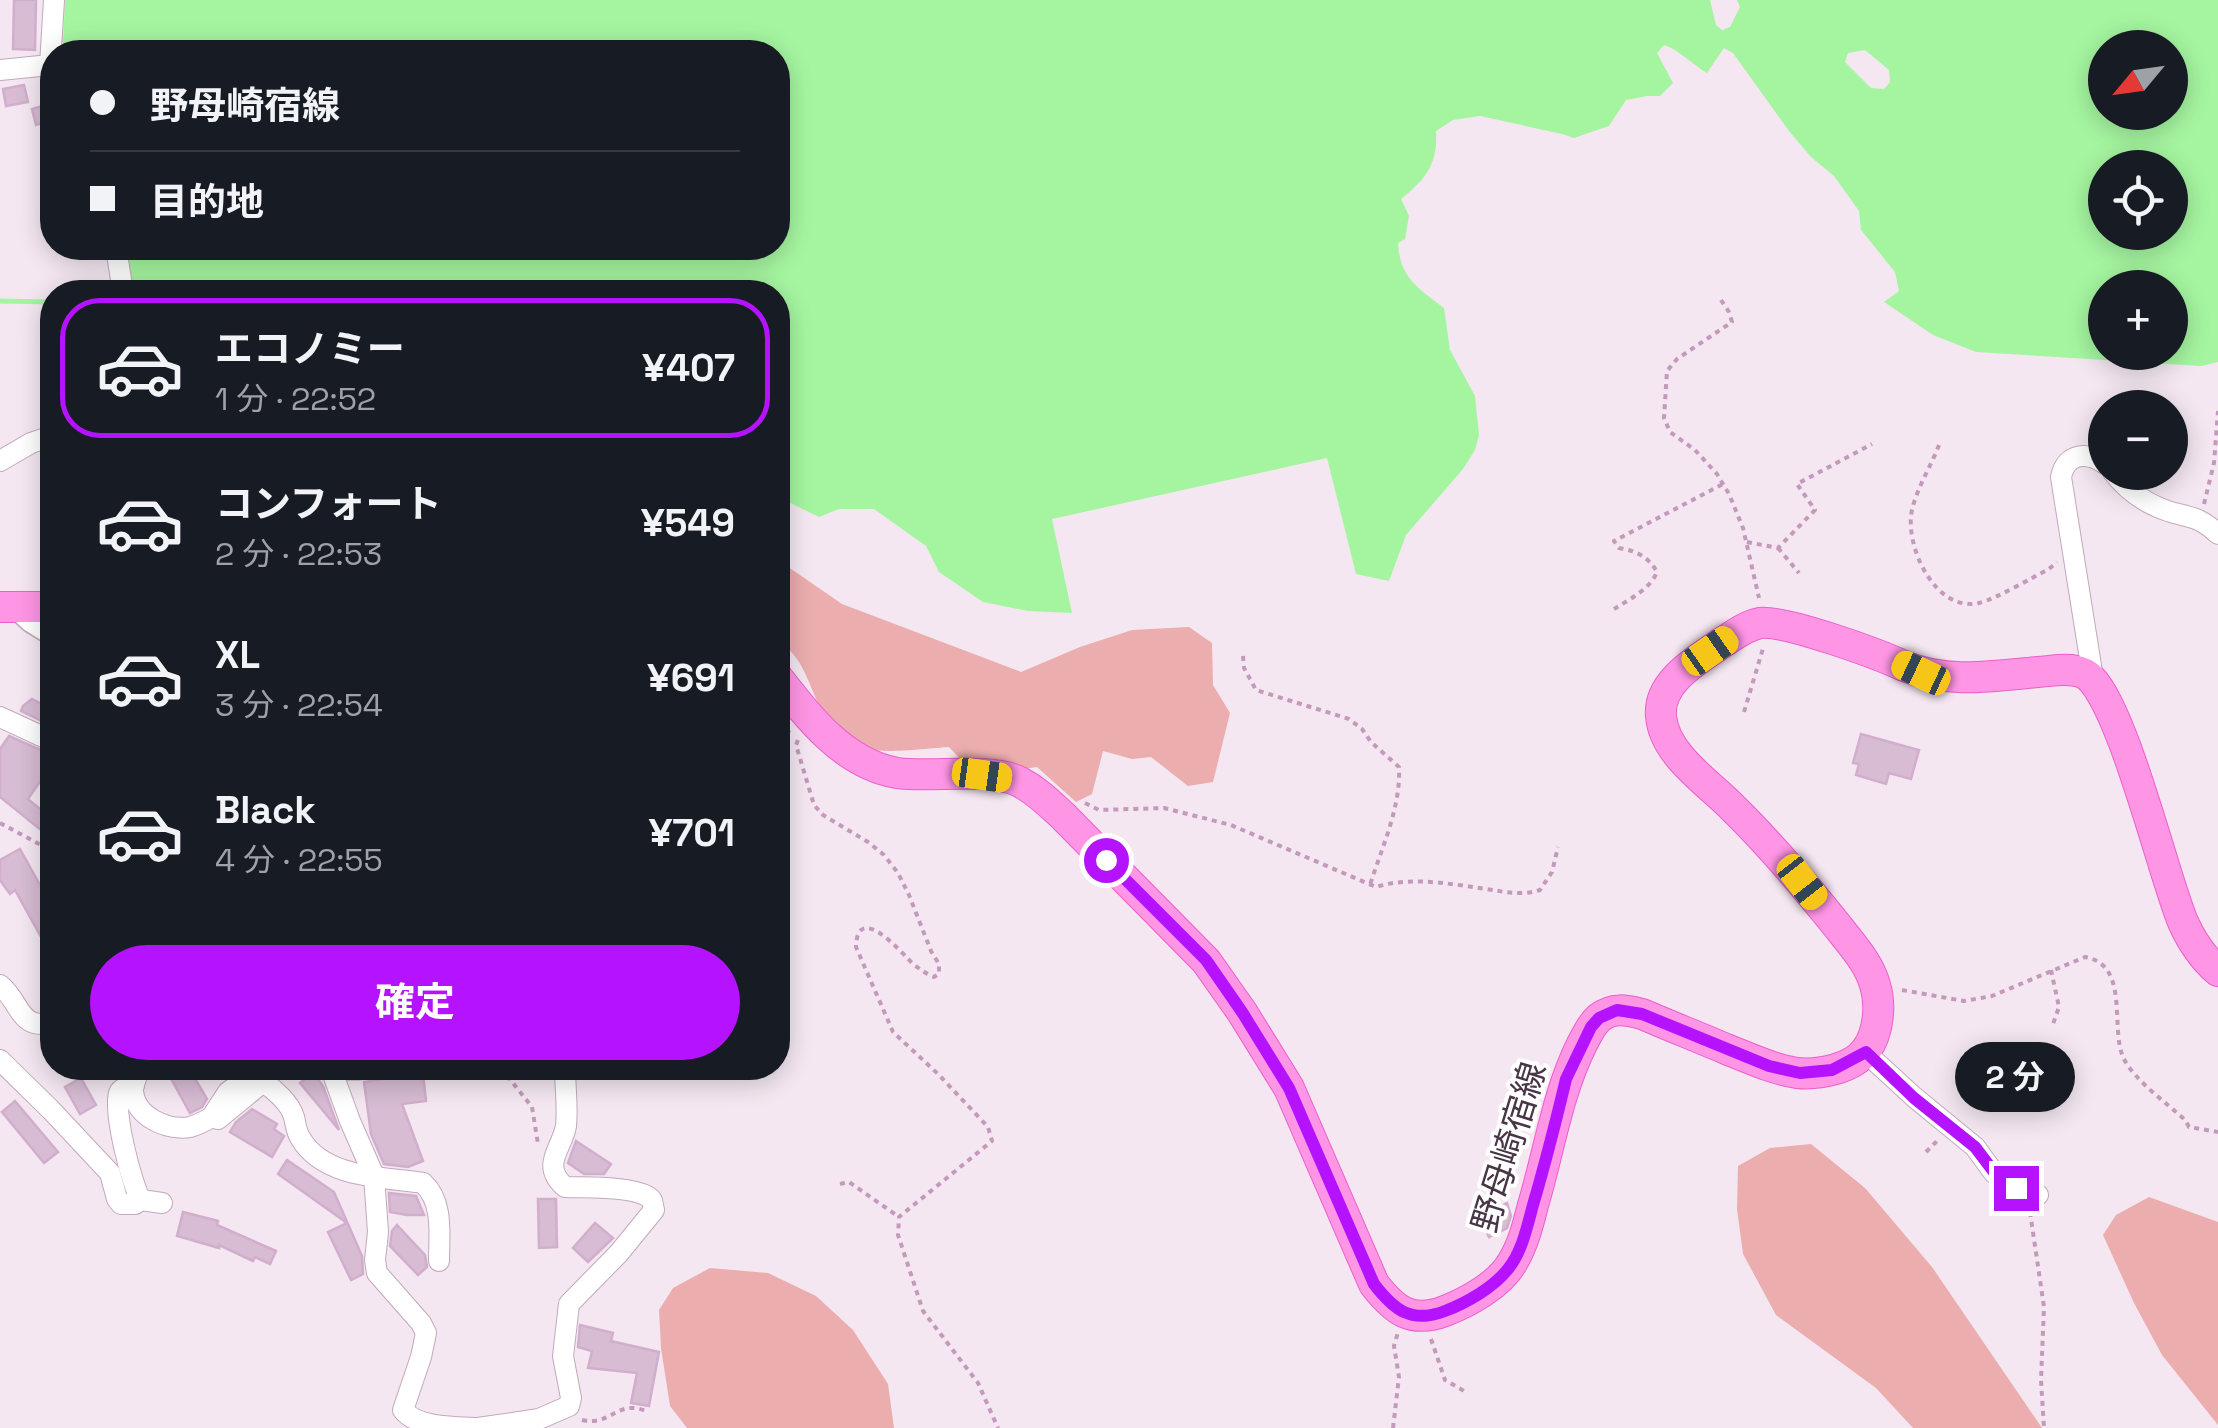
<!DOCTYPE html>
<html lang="ja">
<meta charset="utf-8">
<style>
body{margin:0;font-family:"Space Grotesk","Noto Sans JP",sans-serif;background:#242831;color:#f1f3f6;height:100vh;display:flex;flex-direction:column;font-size:38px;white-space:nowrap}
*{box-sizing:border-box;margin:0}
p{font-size:32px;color:#9ea1a6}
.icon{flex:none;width:55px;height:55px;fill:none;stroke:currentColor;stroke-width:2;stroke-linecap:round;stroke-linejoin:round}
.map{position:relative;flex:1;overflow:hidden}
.drawer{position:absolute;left:40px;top:280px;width:750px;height:800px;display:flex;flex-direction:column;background:#171b24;border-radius:40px;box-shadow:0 5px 25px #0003}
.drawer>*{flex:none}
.hud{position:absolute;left:40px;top:40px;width:750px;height:220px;border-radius:40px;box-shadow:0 5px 25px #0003;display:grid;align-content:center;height:220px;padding:0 50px;background:#171b24}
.needle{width:65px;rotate:241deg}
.controls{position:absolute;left:2088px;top:30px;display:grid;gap:20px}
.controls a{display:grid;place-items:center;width:100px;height:100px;border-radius:50%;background:#171b24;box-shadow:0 5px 25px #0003;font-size:50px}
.end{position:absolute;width:45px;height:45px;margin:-22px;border:12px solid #b513ff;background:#fff;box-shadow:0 0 0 5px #fff}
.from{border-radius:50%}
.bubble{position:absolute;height:70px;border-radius:35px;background:#171b24;box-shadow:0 5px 25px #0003;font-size:32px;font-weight:700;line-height:70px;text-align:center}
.car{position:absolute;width:30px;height:60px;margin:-30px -15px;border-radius:12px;box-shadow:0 0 8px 2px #0007;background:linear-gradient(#f5c518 24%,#345 0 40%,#f5c518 0 76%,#345 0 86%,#f5c518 0)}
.hud b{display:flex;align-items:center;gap:35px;height:95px;font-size:38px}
.hud b+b{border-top:2px solid #363941}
.hud i{width:25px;height:25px;background:#f1f3f6}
ul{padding:18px 0 0;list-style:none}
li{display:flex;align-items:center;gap:30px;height:140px;margin:0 20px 15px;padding:0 30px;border:5px solid transparent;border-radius:40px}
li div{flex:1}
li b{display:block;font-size:38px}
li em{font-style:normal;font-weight:700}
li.selected{border-color:#b513ff}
li>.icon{width:90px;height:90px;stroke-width:1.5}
.action{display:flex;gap:20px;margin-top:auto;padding:20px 50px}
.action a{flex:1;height:115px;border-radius:60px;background:#b513ff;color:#fff;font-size:40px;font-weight:700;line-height:115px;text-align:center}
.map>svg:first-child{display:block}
.green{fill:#ebadae}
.water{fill:#a5f5a0;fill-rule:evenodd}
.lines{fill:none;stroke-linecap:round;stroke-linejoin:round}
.stream{stroke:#a5f5a0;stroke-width:5}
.building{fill:#d7bcd3;stroke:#d2aecd;stroke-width:2.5}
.minor-casing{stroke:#c1a9bc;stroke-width:22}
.tertiary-casing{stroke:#c1a9bc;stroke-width:25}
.primary-casing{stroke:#eb5fca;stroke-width:32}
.path{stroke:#c399bc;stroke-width:4;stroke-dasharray:5 5;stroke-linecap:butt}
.minor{stroke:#fff;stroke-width:20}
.tertiary{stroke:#fff;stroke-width:22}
.primary{stroke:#ff95e5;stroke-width:30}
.route{stroke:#b513ff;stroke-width:12}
.labels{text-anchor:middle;stroke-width:8;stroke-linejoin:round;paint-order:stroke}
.street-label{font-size:35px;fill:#483545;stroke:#fff}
</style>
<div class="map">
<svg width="2218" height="1428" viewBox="0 0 2218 1428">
<rect width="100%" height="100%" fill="#f4e7f1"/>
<g class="green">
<path d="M778,556L784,564L842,604L1021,672L1080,647L1132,630L1189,627L1212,643L1213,685L1230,713L1213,782L1188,786L1151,757L1132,759L1103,751L1092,794L1076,802L1037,767L1002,772L965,764L949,747C930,748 885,754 869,749C857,745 832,725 825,715C809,692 805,654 778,643Z"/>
<polygon points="1811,1144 1865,1188 1932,1267 2042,1428 1913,1428 1876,1388 1776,1315 1743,1254 1737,1209 1738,1166 1770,1148"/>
<polygon points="2149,1197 2218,1222 2218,1425 2162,1355 2134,1303 2103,1235 2116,1215"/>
<polygon points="710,1268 768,1273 816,1296 853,1330 888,1384 894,1428 687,1428 670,1406 661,1348 659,1310 673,1288"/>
</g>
<path class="water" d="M65,0H1710L1716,25L1722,30L1730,27L1740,7L1737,0H2218V362L2201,366L1976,352L1933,335L1884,302L1899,291L1895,272L1861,230L1859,211L1834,176L1811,157L1789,131L1733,53L1724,48L1707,73C1692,64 1679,50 1664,45L1657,53L1673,83L1660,96H1647L1626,100L1609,126L1574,138L1562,134L1480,116L1453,120L1436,131C1438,164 1426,179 1401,199L1409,216L1405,239L1398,243C1400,278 1418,288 1444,308L1450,350L1475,396L1479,435L1475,450L1463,469L1406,535L1389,581L1356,574L1327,458L1052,519L1072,613L1028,611L983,602L939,572L926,546L874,509H839L819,517L778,497V292H130L126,248H778V52H66L63,43ZM2105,48H2170V112H2105ZM1865,50L1889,70L1890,82L1884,89L1871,88L1845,62L1848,53ZM2105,168H2170V232H2105ZM2105,288H2170V352H2105Z"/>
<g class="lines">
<polyline class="stream" points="0,301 52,302"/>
</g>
<g class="building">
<polygon points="14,0 36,0 35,50 13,49"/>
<polygon points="24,85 28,102 6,106 3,89"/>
<polygon points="52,103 52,120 36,125 32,109"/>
<polygon points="32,699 52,709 52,726 21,711 23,706"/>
<polygon points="1861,734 1919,750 1911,779 1889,773 1886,784 1856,775 1859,764 1853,763"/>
<polygon points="9,736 52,755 52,764 28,799 52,819 52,839 0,797 0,749"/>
<polygon points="20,849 40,885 52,878 52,957 15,890 10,894 0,880 0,860"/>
<polygon points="177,1068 189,1068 207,1099 202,1107 190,1113 168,1073"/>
<polygon points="313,1073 323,1086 339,1130 300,1083"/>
<polygon points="423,1073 426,1101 402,1104 423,1161 408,1167 384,1164 371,1134 364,1082"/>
<polygon points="81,1078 96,1105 80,1114 65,1087"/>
<polygon points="15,1101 58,1152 44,1163 2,1112"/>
<polygon points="252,1109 277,1124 274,1129 284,1136 272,1157 230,1132 236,1122"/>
<polygon points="576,1141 611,1164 604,1174 584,1174 568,1163"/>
<polygon points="287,1160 334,1192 362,1256 363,1274 351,1280 328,1232 347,1223 278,1174"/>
<polygon points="389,1193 416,1196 424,1215 407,1215 390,1212"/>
<polygon points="538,1199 556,1199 557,1247 539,1248"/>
<polygon points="1507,1203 1511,1216 1507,1228 1489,1237 1479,1217"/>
<polygon points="183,1212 218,1221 217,1225 276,1251 270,1264 255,1257 253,1261 219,1245 219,1248 177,1236"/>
<polygon points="595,1223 613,1238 588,1262 573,1248"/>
<polygon points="397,1225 425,1255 427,1267 418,1275 390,1246 392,1231"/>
<polygon points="580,1325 613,1333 611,1341 659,1352 649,1406 631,1403 637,1373 588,1368 592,1351 578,1347"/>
</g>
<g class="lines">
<defs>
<g id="minor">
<polyline points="0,70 50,65"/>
<polyline points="52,70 50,65 54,0"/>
<polyline points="116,248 123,292"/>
<polyline points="0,461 31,443 52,436"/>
<path d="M2113,472C2128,492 2150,506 2174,513C2195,518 2202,519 2218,534"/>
<path d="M2093,678L2061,477C2066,453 2087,451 2105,464"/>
<polyline points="0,717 52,741"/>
<path d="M0,985C21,1002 18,1030 52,1023"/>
<polyline points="1865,1052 1914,1097 1975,1147 1994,1173 2016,1188 2038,1195"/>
<polyline points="0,1060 51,1110 110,1173 117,1199 121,1204 135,1204 141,1200"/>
<path d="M139,1068C138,1075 133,1084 133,1091C135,1117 168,1131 190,1127C198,1125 205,1121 212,1117L218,1119L263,1082C274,1089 290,1103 294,1117C296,1125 296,1132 301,1139C324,1178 383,1177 423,1183C444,1202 439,1235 439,1261"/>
<path d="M334,1068V1077L350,1121L374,1176L378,1232L375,1260L377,1273L421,1323L426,1333L421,1357L403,1410C417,1428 455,1427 478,1428"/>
<path d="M134,1085C130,1086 122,1088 120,1091C111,1104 132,1187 141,1200L162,1203"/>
<polyline points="213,1115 228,1092 261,1068"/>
<path d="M478,1428L539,1419L569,1406L571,1398L563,1356L569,1304L619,1253L654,1210C652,1202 654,1200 647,1196C629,1186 586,1188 565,1187C540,1165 562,1149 566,1126C568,1108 565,1086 565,1068"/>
</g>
<g id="tertiary">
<polyline points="16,607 31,621 52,634"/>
<polyline points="338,1068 359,1068"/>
</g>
<g id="primary">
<polyline points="0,607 52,607"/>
<path d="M778,678C808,717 844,764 897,773C930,778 991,767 1020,782C1037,791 1050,804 1063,816L1206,961L1242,1012L1289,1088L1374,1284C1394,1310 1411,1324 1445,1311C1468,1302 1499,1285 1512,1263C1523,1245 1528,1225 1533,1205C1549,1152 1557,1094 1582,1044C1587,1035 1591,1025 1599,1018C1613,1007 1626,1010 1642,1014C1670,1026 1698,1037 1726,1049C1749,1058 1772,1069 1797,1073C1818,1075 1853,1069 1866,1050C1879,1033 1881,1004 1875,985C1869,963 1852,945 1839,928C1806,887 1772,846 1734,809C1709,783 1664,755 1661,716C1658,682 1696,661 1720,644C1733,636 1745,626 1760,623C1786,620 1878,654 1904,666C1947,684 1993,676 2038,672C2052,671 2070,667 2083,673C2119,687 2164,879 2183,922C2191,940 2203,958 2218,971"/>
</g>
</defs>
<use href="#minor" class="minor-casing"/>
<use href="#tertiary" class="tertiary-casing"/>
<use href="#primary" class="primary-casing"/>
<g class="path">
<polyline points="1721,300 1729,312 1732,322 1677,359 1667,371 1664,418 1670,432 1695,450 1717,474 1729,494 1743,528 1759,598"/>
<path d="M1939,445C1931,466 1917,488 1912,510C1904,545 1935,613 1979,603C1996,599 2031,578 2049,569L2057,562"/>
<polyline points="2204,504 2214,463 2218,411"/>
<polyline points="1747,542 1778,548 1815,510 1797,484 1872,444"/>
<polyline points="1778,548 1799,573"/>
<path d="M1614,609C1630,599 1650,589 1657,572C1648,556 1636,551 1619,548L1614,541L1723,484"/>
<path d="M1243,656L1244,668L1256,690L1349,719L1362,729L1371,742L1399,767C1401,807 1382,847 1370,885"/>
<polyline points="1744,712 1764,645"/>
<polyline points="778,726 790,733"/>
<path d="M798,740L796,745L814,805L823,815L868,842L884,855L898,873L909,895L931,951L939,964V974L934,977C926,974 920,969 913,964C903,954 857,900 856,947L893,1032L939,1075L988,1127L992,1141L899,1217L898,1235L923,1311L978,1383L998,1428"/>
<path d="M1085,803L1099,810L1164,808L1231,825L1376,887C1410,876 1451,884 1486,889C1506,892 1520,896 1540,890L1552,872L1558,847"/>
<polyline points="0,823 52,851"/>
<polyline points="2051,970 2059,1007 2052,1027"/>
<path d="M1902,990L1964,1001L1992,996L2085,957C2131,965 2109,1029 2124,1059C2135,1081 2167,1103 2185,1120L2189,1127L2218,1132"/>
<polyline points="501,1068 532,1107 538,1144"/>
<polyline points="1926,1152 1937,1141"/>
<polyline points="840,1184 849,1182 899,1217"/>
<polyline points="2030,1212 2044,1307 2041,1380 2044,1428"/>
<polyline points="1431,1339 1445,1380 1464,1391"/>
<path d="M582,1420C610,1427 617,1399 646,1411"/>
<polyline points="1393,1428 1399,1377 1394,1346 1398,1332"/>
</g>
<use href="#minor" class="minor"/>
<use href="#tertiary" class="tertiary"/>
<use href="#primary" class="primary"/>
</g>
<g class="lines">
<path class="route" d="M1106,860L1206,960L1242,1012L1289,1088L1374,1284C1394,1310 1411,1324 1445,1311C1466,1303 1493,1288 1508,1269C1522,1252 1527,1227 1533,1205C1545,1164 1556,1121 1566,1079L1591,1027L1599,1018L1617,1010L1642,1014L1769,1066L1800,1073L1832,1070L1866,1052L1914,1098L1975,1147L1994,1172L2016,1188"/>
</g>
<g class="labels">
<g class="street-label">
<text transform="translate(1509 1147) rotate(-73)" y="12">野母崎宿線</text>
</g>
</g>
</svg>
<div class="controls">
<a><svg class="needle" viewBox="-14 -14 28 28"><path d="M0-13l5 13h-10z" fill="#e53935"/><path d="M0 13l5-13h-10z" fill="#9ea1a6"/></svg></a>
<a><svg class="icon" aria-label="locate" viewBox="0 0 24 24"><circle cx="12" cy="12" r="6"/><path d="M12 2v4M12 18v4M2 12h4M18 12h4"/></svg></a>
<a>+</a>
<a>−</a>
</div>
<i class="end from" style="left:1106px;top:860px"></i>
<i class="end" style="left:2016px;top:1188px"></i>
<div class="bubble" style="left:1955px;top:1042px;width:120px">2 分</div>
<i class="car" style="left:1710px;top:651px;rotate:55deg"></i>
<i class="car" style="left:1921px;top:673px;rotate:295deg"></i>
<i class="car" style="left:982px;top:775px;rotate:98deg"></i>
<i class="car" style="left:1802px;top:882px;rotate:142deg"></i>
<div class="hud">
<b><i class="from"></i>野母崎宿線</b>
<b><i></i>目的地</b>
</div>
<section class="drawer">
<ul>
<li class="selected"><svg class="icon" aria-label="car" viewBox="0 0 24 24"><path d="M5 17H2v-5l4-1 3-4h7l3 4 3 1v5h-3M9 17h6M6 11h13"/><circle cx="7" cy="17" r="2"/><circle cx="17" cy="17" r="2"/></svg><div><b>エコノミー</b><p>1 分 · 22:52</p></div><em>¥407</em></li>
<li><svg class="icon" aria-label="car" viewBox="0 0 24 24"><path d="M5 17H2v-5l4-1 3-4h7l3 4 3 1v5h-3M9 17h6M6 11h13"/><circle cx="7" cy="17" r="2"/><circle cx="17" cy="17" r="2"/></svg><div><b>コンフォート</b><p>2 分 · 22:53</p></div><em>¥549</em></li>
<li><svg class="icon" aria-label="car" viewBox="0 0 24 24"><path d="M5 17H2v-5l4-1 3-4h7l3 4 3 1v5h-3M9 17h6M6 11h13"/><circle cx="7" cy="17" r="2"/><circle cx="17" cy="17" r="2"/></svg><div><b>XL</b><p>3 分 · 22:54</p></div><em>¥691</em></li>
<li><svg class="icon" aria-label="car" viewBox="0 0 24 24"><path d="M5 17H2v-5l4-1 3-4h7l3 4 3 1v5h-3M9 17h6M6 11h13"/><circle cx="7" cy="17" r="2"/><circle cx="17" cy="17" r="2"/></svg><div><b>Black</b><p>4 分 · 22:55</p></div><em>¥701</em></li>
</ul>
<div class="action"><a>確定</a></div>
</section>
</div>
